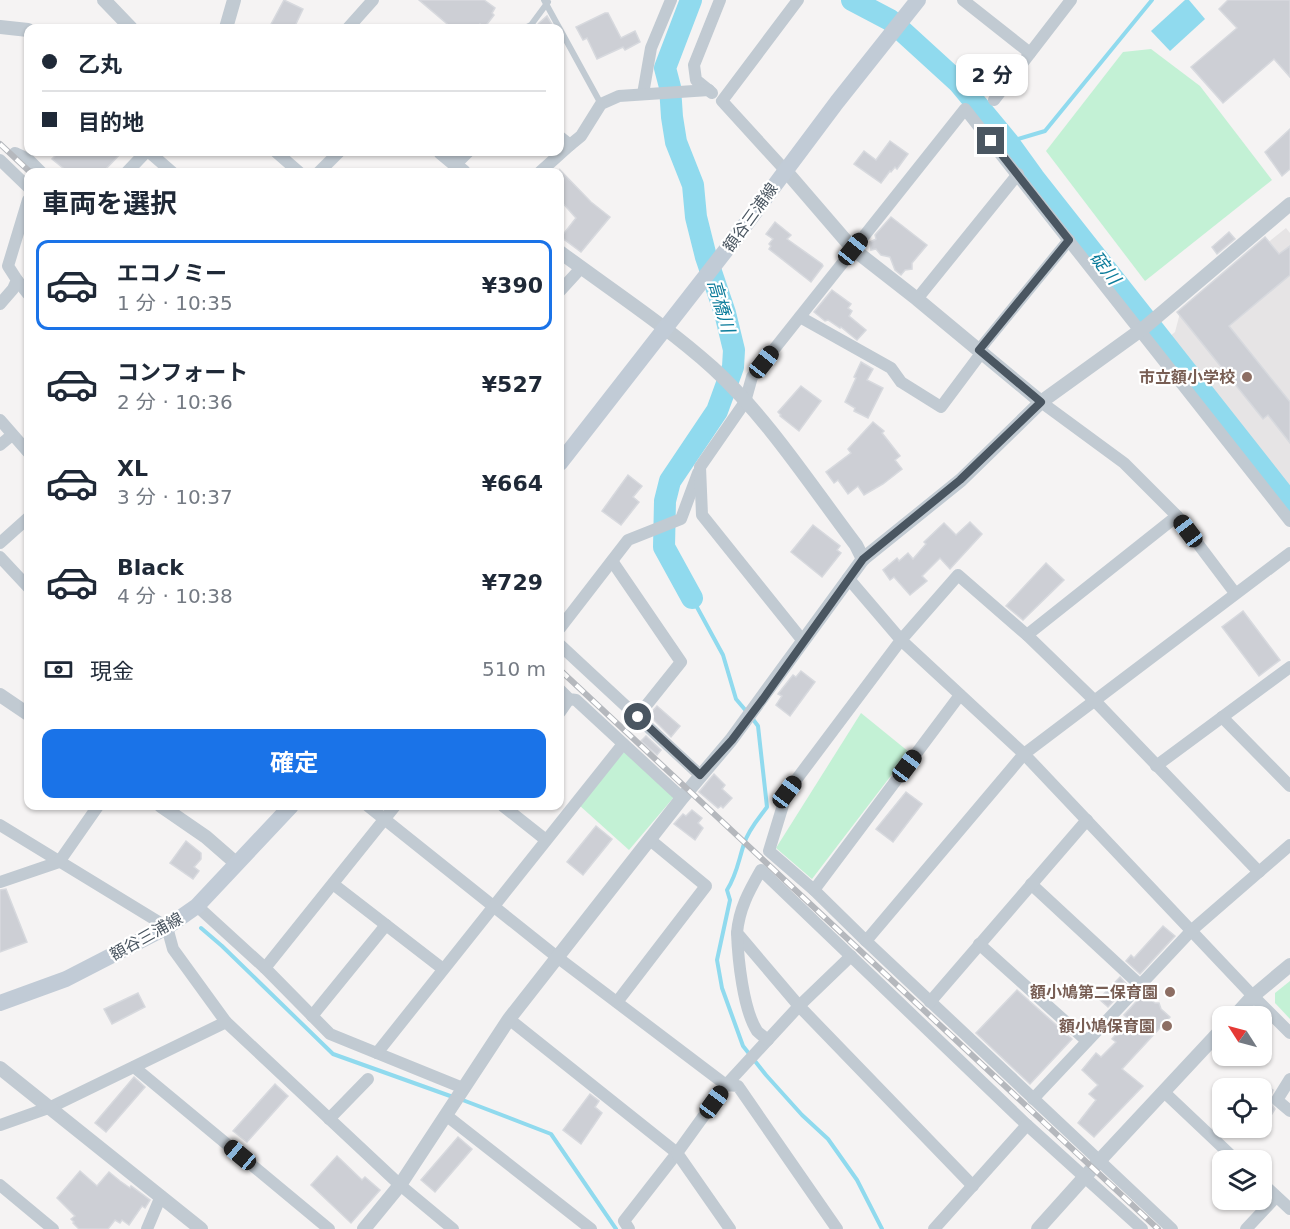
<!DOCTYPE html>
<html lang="ja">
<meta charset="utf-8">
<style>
body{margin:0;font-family:"DejaVu Sans","Noto Sans JP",sans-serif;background:#f2f2f3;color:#1f2937;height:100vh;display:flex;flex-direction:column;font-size:22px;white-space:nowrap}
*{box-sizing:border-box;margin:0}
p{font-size:20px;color:#747a83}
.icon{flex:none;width:33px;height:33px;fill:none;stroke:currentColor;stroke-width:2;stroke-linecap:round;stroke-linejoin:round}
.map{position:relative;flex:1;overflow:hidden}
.drawer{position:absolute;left:24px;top:168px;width:540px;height:642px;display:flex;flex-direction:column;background:#fff;border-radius:12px;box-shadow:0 2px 4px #0004}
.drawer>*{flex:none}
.banner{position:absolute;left:24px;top:24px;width:540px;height:132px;border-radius:12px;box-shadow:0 2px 4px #0004;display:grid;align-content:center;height:132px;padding:0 18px;background:#fff}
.needle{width:39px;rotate:306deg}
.buttons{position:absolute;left:1212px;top:1006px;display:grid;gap:12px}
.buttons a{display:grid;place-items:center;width:60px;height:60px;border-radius:12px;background:#fff;box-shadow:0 2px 4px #0004;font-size:30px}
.end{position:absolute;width:27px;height:27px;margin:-14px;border:8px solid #4a5661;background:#fff;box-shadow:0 0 0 3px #fff}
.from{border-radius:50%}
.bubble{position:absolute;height:42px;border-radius:12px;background:#fff;box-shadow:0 2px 4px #0004;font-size:20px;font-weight:700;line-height:42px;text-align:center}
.car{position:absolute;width:18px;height:36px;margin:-18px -9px;border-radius:8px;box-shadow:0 0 4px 2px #0007;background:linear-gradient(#222 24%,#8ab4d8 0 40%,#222 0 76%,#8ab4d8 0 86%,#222 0)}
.banner b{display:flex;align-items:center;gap:21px;height:57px;font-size:22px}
.banner b+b{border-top:2px solid #e0e1e3}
.banner i{width:15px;height:15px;background:#1f2937}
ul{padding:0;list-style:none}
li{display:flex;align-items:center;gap:18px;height:90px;margin:0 12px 9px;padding:0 6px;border:3px solid transparent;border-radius:12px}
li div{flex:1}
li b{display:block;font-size:22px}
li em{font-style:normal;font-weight:700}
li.on{border-color:#1a73e8}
li>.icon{width:54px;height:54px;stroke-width:1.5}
h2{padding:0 18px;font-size:27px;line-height:72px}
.pay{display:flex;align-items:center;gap:15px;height:66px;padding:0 18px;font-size:22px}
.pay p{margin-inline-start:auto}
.button{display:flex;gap:12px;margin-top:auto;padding:12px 18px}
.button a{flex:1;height:69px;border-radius:12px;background:#1a73e8;color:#fff;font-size:24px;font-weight:700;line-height:69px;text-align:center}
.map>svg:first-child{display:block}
.education{fill:#e6e4e5}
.green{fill:#c3f1d5}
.water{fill:#90daee}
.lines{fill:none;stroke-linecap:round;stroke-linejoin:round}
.stream{stroke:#90daee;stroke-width:4}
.river{stroke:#90daee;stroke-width:22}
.building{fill:#cdcfd5;stroke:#d7d9de;stroke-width:1.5}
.service{stroke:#c1cad2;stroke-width:6}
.minor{stroke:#c1cad2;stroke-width:12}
.tertiary{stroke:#c1cad2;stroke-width:14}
.secondary{stroke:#c1cbd6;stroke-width:16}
.rail-casing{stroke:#b5b8bd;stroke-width:6}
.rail{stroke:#fff;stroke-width:4;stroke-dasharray:11;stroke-linecap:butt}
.route{stroke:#4a5661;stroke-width:8}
.education-dot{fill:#8d6e63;stroke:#fff;stroke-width:2}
.labels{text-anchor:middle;stroke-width:4.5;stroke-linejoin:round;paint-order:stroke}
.street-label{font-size:16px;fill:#4a5661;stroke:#fff}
.education-label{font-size:16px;font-weight:bold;fill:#785e54;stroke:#fff;text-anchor:end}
.water-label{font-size:18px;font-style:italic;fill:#0c7c9b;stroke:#fff}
</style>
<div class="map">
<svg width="1290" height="1229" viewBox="0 0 1290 1229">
<rect width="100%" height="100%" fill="#f5f3f3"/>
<polygon class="education" points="1286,228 1290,233 1290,492 1168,338 1175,332 1180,313"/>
<g class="green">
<polygon points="1151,49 1200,86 1272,180 1145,281 1046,151 1123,52"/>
<polygon points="861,713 909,752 812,879 776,848"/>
<polygon points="625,751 674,797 629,850 579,805"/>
<polygon points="1290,981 1290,1019 1275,1003 1275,993"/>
</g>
<polygon class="water" points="1185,0 1189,0 1205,19 1170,51 1151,31"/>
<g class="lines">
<g class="stream">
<polyline points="1008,142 1045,131 1152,0"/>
<polyline points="692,598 723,655 736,699 747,712"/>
<path d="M752,718L758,726L767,807C759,818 748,830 744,844C738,862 737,874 727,890L730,900L717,960L722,988L743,1046L766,1075L802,1115L828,1139L857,1180L882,1229"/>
<polyline points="201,928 222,946 333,1054 453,1097"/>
<polyline points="460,1099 551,1134 616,1229"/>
</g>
<g class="river">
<polyline points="691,0 665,68 670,87 672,117 676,142 693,185 696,217 706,257 725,313 734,350 733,367 717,411 670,481 665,501 664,547 692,598"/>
<polyline points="852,0 890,20 959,83 1008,142 1034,178 1290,503"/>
</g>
</g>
<g class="building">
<polygon points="284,0 303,9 294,28 269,28"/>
<polygon points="419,0 484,0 495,8 492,13 494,15 484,28 480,24 477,28 452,28"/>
<polygon points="1228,0 1290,0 1290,77 1274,59 1223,103 1191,67 1237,28 1219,9"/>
<polygon points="605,13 608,13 621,38 635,31 640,42 625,50 623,47 597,59 587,38 583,40 576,27"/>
<polygon points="547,16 554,28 535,28 539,23"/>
<polygon points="1290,129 1290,169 1282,176 1265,152"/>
<polygon points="890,141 908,154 897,169 895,167 891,172 890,171 881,183 854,164 864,151 876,160"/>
<polygon points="59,152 122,152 103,172 68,172 52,159"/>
<polygon points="560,170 591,202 610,217 581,252 561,237 576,218 560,200"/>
<polygon points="891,217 927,245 912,263 912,269 905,270 901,275 895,270 890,257 881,255 876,249 871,250 870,242 876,239 875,235"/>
<polygon points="775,222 791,235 787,239 822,264 823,266 811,282 769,249 771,246 769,244 773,239 766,234"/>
<polygon points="1229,232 1235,239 1217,254 1212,247"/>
<polygon points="1265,237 1279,254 1290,246 1290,275 1229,326 1290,402 1290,443 1268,415 1263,419 1177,312"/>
<polygon points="832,290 851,304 848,308 852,311 849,316 866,330 857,340 841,327 840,328 828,320 825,321 814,312"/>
<polygon points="861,362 873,369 867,380 883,388 868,418 854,411 855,408 845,402 856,378 854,377"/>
<polygon points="801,386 821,401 799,431 780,416 781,415 778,412"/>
<polygon points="873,422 884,431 882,433 900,456 895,460 902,469 883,484 864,495 858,486 848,494 838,480 834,483 826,472 851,453 848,449"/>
<polygon points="628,475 642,486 633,497 639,502 621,525 602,511"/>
<polygon points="970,522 982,534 950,569 940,558 922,576 927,581 910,595 894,577 890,580 883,570 897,558 899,561 908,553 913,559 926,544 924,542 944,523 956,535"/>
<polygon points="813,525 840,546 837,550 841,553 822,577 791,552"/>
<polygon points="1046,563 1064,580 1023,620 1006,606"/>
<polygon points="1243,611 1280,660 1259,676 1222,627"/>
<polygon points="801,671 815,682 790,716 776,705 782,696 778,694 793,675 796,677"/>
<polygon points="657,706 680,726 671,737 649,715"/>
<polygon points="646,736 661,750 657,755 641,741"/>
<polygon points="714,774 725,785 722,789 732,798 723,808 721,806 718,808 699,792"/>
<polygon points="906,792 922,804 893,842 876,829"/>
<polygon points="692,810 702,818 698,823 703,828 695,840 674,824 683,814 686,816"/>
<polygon points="596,826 612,839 583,875 567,862"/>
<polygon points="186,841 201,853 201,859 194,867 199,871 193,879 170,863"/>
<polygon points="6,889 27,942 0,952 0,890"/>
<polygon points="1163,926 1175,936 1140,974 1126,961 1131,955 1134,958"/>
<polygon points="1120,977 1128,986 1108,1007 1099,999"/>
<polygon points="1017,990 1072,1039 1030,1084 976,1033"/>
<polygon points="138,993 145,1007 112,1024 104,1009"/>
<polygon points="1144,993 1155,1003 1159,1003 1161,1009 1170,1017 1122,1069 1143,1086 1094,1137 1078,1123 1096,1100 1089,1094 1098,1085 1082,1070 1096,1053 1101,1057 1116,1042 1112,1039 1129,1020 1124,1015"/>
<polygon points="134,1077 145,1087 106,1132 95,1123"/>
<polygon points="1262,1083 1273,1090 1269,1100 1275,1109 1262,1130"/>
<polygon points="275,1084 288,1096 247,1142 233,1131"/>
<polygon points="590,1094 599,1101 595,1107 602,1113 581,1144 563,1130"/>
<polygon points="458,1137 472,1149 435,1192 421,1180"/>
<polygon points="337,1156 362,1180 365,1177 380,1190 351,1223 311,1185"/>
<polygon points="80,1171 97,1186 109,1172 120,1181 130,1188 131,1186 150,1200 145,1208 142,1206 129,1225 122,1220 120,1223 115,1220 108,1229 79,1229 73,1223 74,1222 71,1219 75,1216 57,1198"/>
</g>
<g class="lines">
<g class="service">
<polyline points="544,0 601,104"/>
<polyline points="525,28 531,25 548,2"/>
</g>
<g class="minor">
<polyline points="963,0 1030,53"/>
<polyline points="348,28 373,0"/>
<polyline points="712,93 696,80 694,65 720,0"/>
<polyline points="643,94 651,48 671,0"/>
<polyline points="994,100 1071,0"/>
<polyline points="570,145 581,136 601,104 619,96 709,90"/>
<polyline points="149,152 172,172"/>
<polyline points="276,152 299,172"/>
<polyline points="15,153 28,159 41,172"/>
<polyline points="0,160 28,187"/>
<polyline points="455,165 468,152"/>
<polyline points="785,170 722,101 798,0"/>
<polyline points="127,172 146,152"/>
<polyline points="319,172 339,152"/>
<polyline points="540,172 570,145 560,137"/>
<polyline points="17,280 28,294"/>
<polyline points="560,291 581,268"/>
<polyline points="917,299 1018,174"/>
<polyline points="0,304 13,289 17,280 8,266 28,200"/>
<polyline points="800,317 891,368 901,382 941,407 982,352"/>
<polyline points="979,350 1069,240"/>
<polyline points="1041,402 1124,463 1177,516 1235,593"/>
<polyline points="0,420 28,452"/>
<polyline points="0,445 12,435"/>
<polyline points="0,543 28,518"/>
<polyline points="1290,553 1024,754 1253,996 1290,1033"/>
<polyline points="0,557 28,587"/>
<polyline points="612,561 681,662 637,717"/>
<polyline points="848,578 901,640 787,792 769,851 814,890 866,941 1024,754 901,640 958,575 1027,635 1177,516"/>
<polyline points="560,628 628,540 681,519 698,473"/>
<polyline points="1027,635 1095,701 1259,872"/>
<polyline points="803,641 702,515 700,467 745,402 752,377 965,109 1290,521"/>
<polyline points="560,645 700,775"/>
<polyline points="560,690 569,699 576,700 682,798"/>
<polyline points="560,712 569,699"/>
<polyline points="1222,717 1290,786"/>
<polyline points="1156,766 1290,667"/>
<path d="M368,806L557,957L726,1085L799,1006L737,933C739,909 749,891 761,870L1027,1125L1142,1229"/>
<polyline points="503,806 546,840"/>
<polyline points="0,825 167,927 173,949 226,1022"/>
<polyline points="0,882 59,862 98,806"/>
<polyline points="333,884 443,969"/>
<polyline points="1031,884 1140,985"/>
<polyline points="814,890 960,695"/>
<polyline points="197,906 265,968 330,1034 463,1088"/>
<path d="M737,933C738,959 743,1009 757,1031C760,1034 764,1037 768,1040"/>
<polyline points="866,941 1172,1229"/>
<polyline points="979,944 1087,1041"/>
<polyline points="851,956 799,1006 973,1186"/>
<polyline points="265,968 395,806"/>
<polyline points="617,1002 706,886 649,839"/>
<polyline points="930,1002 1087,820"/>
<polyline points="312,1016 386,925"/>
<polyline points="509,1019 677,1153 624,1221 629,1229"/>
<polyline points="377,1053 623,744"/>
<polyline points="134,1067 329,1229"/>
<polyline points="1290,1079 1277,1100 1290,1111"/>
<polyline points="1164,1092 1237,1161"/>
<polyline points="1033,1099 1192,930 1290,845"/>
<polyline points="447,1116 591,1229"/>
<polyline points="329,1119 368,1079"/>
<polyline points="0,1125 51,1107 226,1022 400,1185 453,1229"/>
<polyline points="1262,1183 1290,1209"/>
<polyline points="0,1185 53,1229"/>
<polyline points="147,1229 161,1196"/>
<polyline points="730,1229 677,1153 726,1085 738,1086 837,1229"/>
<polyline points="934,1229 1027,1125"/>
<polyline points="1246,1229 1276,1197"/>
</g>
<g class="tertiary">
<polyline points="104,0 131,28"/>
<polyline points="0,27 28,30"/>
<polyline points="226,28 234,0"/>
<polyline points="440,152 464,172"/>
<path d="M560,252C611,290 665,325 713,368C767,417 812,487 856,545L863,559"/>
<polyline points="1041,402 1145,327 1290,204"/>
<polyline points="0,695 28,714"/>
<polyline points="161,806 206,837 237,864"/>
<polyline points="1234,1017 1253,996 1290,965"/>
<polyline points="0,1068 201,1229"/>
<polyline points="364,1229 400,1185 509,1019 682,798 731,740 863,559 961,480 1041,402 917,299 853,249 785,170"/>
<polyline points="1038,1229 1099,1161 1222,1029"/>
</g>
<g class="secondary">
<polyline points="560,463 730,245 837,102 918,0"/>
<polyline points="0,1003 66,979 167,927 197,906 291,806"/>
</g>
<defs>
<g id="rail">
<polyline points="0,144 30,172"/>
<polyline points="560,670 1158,1229"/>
</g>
</defs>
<use href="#rail" class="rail-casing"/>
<use href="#rail" class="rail"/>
</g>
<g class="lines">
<polyline class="route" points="638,717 700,775 732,740 763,699 863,559 960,480 1041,402 979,350 1069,240 991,141"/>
</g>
<g class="education-dot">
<circle cx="1247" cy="377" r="6"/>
<circle cx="1170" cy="992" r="6"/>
<circle cx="1167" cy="1026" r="6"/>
</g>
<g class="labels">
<g class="street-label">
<text transform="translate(750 217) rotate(-54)" y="6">額谷三浦線</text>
<text transform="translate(146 936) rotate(-29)" y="6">額谷三浦線</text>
</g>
<g class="education-label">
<text x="1235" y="383">市立額小学校</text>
<text x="1158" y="998">額小鳩第二保育園</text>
<text x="1155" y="1032">額小鳩保育園</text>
</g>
<g class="water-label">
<text transform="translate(1105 268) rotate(52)" y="6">碇川</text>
<text transform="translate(721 306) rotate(74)" y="6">高橋川</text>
</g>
</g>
</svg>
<div class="buttons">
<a><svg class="needle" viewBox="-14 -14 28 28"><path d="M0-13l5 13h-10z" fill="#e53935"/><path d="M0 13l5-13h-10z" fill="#747a83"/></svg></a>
<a><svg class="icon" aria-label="locate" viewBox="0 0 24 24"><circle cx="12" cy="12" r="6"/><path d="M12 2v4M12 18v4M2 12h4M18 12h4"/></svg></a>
<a><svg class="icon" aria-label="layers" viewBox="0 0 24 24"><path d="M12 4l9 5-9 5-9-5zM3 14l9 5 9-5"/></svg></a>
</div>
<i class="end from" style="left:638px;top:717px"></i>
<i class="end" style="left:991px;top:141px"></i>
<div class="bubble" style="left:956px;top:54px;width:72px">2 分</div>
<i class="car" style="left:853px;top:249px;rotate:39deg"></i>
<i class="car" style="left:764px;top:362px;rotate:38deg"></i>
<i class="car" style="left:1188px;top:531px;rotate:323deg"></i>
<i class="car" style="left:907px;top:766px;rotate:37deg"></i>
<i class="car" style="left:787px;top:792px;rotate:37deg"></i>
<i class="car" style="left:714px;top:1102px;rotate:36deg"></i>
<i class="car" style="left:240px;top:1155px;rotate:310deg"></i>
<div class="banner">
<b><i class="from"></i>乙丸</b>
<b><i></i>目的地</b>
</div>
<section class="drawer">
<h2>車両を選択</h2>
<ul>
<li class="on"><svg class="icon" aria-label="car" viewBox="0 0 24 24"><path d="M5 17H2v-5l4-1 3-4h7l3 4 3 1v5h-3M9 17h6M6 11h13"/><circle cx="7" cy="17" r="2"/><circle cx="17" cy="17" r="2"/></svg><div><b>エコノミー</b><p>1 分 · 10:35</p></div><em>¥390</em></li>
<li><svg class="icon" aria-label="car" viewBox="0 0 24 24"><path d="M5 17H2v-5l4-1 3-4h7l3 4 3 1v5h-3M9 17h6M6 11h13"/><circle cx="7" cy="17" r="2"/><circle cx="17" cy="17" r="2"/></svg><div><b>コンフォート</b><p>2 分 · 10:36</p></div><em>¥527</em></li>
<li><svg class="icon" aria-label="car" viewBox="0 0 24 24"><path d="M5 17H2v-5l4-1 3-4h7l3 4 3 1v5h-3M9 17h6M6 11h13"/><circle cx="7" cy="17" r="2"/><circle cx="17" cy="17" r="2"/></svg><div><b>XL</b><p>3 分 · 10:37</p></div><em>¥664</em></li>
<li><svg class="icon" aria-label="car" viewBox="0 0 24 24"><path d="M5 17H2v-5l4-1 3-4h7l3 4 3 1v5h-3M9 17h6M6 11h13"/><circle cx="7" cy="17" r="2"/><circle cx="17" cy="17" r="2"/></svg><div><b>Black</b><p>4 分 · 10:38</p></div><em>¥729</em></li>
</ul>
<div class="pay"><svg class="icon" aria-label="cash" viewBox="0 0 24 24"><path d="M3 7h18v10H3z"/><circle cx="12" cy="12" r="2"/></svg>現金<p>510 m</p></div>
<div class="button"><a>確定</a></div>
</section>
</div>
